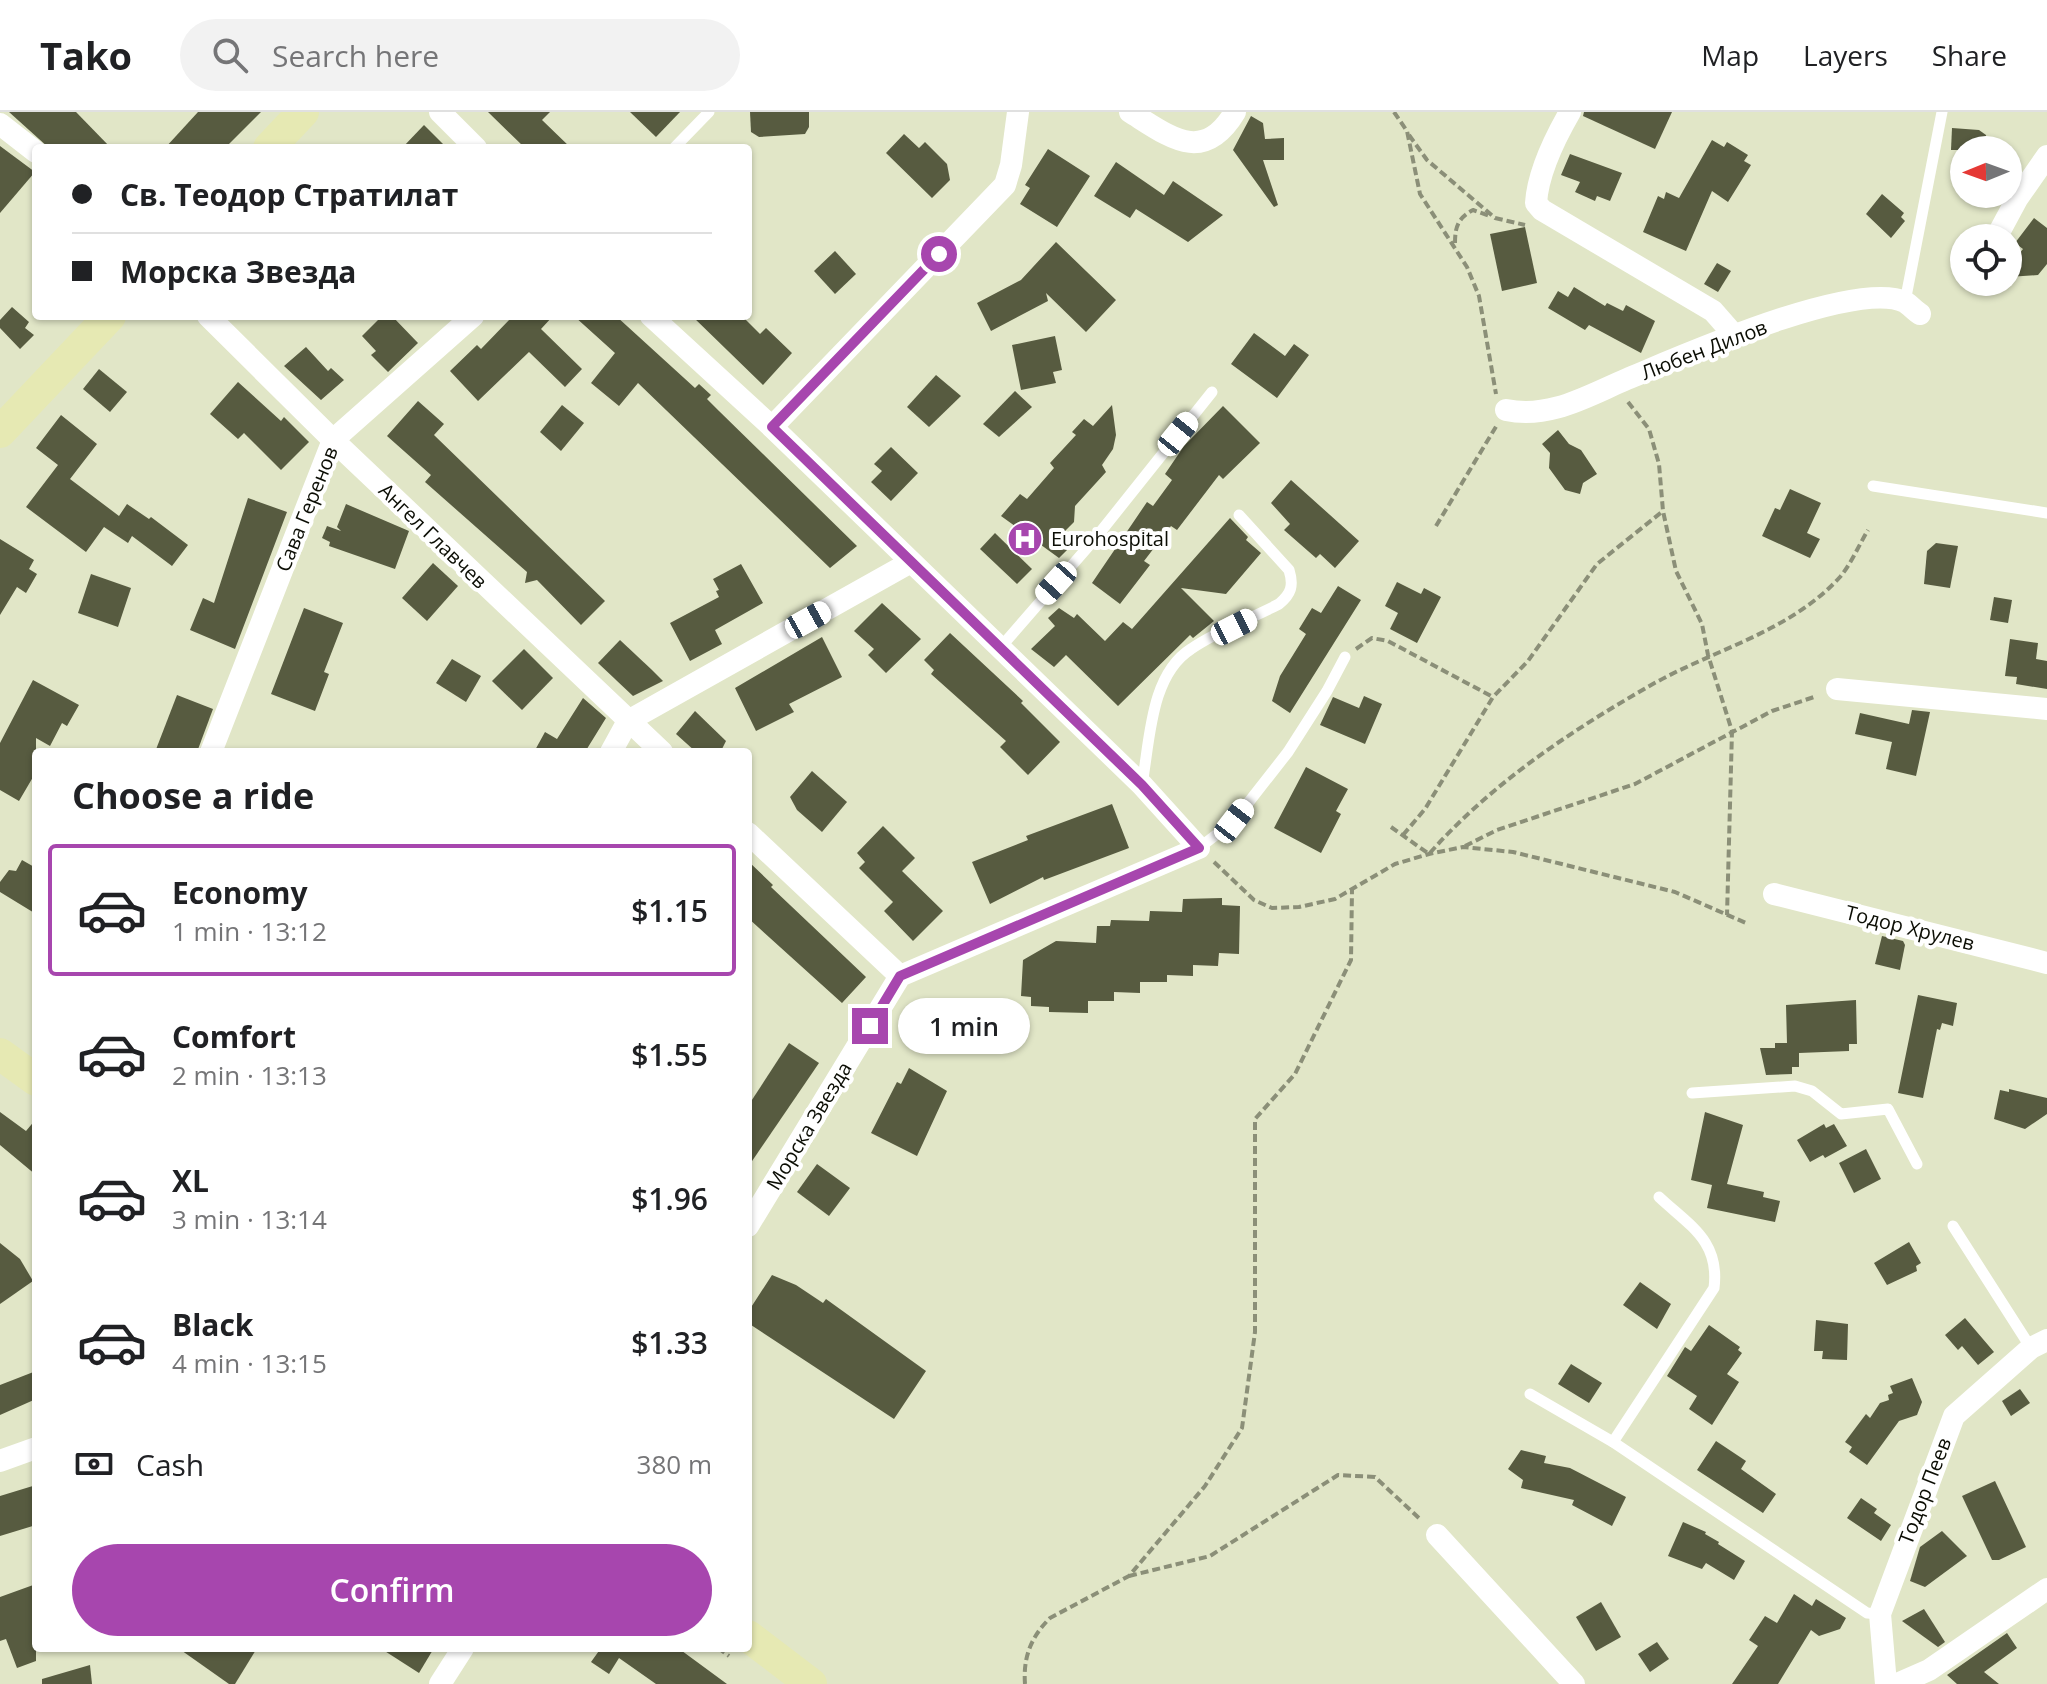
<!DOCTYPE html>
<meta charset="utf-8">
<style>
body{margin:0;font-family:"Open Sans",sans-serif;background:#f2f2f2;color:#202124;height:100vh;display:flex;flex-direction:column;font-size:30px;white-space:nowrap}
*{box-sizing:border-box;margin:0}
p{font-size:26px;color:#757577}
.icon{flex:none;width:44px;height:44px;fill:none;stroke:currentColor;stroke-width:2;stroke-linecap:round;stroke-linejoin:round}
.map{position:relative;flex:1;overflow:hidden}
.panel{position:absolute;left:32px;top:636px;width:720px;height:904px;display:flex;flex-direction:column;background:#fff;border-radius:8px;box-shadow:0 2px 6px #0004}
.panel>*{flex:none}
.hud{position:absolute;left:32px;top:32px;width:720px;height:176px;border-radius:8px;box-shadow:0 2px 6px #0004;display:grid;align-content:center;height:176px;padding:0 40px;background:#fff}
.needle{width:52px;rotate:269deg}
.controls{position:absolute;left:1950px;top:24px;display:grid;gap:16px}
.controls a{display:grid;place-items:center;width:72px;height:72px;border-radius:50%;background:#fff;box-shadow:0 2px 6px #0004;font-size:40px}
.end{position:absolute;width:36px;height:36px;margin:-18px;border:10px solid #a746ae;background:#fff;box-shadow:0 0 0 4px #fff}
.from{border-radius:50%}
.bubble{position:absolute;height:56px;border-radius:28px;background:#fff;box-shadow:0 2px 6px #0004;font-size:26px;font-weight:600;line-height:56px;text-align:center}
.car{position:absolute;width:24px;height:48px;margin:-24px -12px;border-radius:10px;box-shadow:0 0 6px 2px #0007;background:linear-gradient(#fff 24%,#345 0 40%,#fff 0 76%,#345 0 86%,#fff 0)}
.hud b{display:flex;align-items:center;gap:28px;height:76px;font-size:30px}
.hud b+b{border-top:2px solid #e0e0e0}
.hud i{width:20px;height:20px;background:#202124}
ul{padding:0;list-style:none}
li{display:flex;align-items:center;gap:24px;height:132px;margin:0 16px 12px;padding:0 24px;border:4px solid transparent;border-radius:8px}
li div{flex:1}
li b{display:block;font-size:30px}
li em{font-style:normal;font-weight:600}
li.active{border-color:#a746ae}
li>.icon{width:72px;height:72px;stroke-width:1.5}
h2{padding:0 40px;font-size:36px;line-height:96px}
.pay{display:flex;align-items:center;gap:20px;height:88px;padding:0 40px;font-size:30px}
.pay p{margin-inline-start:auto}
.cta{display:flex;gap:16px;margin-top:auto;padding:16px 40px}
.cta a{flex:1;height:92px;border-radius:48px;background:#a746ae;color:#fff;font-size:32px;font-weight:600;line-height:92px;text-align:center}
header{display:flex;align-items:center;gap:48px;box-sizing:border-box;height:112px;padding:0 40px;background:#fff;border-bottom:2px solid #e0e0e0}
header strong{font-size:38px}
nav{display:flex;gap:44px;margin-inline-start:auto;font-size:28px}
.search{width:560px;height:72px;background:#f2f2f2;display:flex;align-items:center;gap:20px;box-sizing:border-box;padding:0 28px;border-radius:44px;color:#757577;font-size:30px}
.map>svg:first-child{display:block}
.building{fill:#575b40}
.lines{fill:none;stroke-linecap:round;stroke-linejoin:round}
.path{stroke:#8b8f78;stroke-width:4;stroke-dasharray:8 4;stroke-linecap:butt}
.lane{stroke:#fff;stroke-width:11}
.street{stroke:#fff;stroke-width:22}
.secondary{stroke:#e6e9b3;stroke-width:32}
.route{stroke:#a746ae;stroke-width:10}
.labels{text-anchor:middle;stroke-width:8;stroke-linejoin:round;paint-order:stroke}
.street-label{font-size:20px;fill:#0b0d04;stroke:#fff}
.poi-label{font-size:20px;fill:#0b0d04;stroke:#fff;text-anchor:start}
</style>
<header>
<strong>Tako</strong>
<div class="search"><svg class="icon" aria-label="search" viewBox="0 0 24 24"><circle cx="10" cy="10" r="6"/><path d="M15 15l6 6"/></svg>Search here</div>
<nav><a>Map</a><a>Layers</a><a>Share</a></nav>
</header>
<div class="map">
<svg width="2047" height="1572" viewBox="0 0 2047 1572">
<rect width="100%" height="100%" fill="#e1e6c7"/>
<g class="building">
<polygon points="9,0 76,0 111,36 49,36"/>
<polygon points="198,0 261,0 225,36 165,36"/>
<polygon points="488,0 550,0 542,8 571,36 525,36"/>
<polygon points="630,0 680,0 656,25"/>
<polygon points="750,0 809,0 809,15 805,22 759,25 751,20"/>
<polygon points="1584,0 1672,0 1655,37 1583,4"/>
<polygon points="1251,4 1263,11 1265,27 1284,26 1284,48 1263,48 1278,93 1274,95 1233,38"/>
<polygon points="424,13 447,36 402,36"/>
<polygon points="1952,16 1979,18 1986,23 1987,30 1978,38 1951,38"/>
<polygon points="904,22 919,36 925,30 947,52 950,68 932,86 886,41"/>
<polygon points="1712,28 1724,35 1727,30 1748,43 1744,49 1751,53 1728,90 1712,79 1686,139 1643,120 1658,84 1664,87 1666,80 1679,86"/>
<polygon points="0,34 35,60 0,101"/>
<polygon points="1048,37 1090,64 1057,115 1020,92 1030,76 1025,73"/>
<polygon points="1570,42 1622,61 1610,89 1597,84 1595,89 1575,80 1580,70 1561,63"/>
<polygon points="1116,50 1164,83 1173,69 1223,103 1188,130 1136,97 1130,106 1094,84"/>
<polygon points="1882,82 1904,101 1901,105 1905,109 1891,126 1866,102"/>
<polygon points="2034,106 2047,116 2047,152 2038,163 2008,165 2008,156 2023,137 2015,131"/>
<polygon points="1525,115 1537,171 1502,179 1490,122"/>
<polygon points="1056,130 1116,188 1086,220 1046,181 1048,189 991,219 977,191 1021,168"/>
<polygon points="835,139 856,162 835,182 814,159"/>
<polygon points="1717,151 1731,159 1718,180 1704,172"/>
<polygon points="1574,175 1605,194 1607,191 1623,199 1626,193 1655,209 1641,241 1589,213 1585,218 1548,196 1558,179 1568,185"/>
<polygon points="12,195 29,210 25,216 34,223 20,237 0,216 0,208"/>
<polygon points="382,204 392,204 418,231 388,260 371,243 376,239 362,224"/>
<polygon points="513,204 553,204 541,217 582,257 565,275 529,240 478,289 450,259 477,233 481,237"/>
<polygon points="574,204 616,204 695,276 699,272 711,283 707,287 719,299 857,434 830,456 638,271 619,294 591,271 615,241"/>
<polygon points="692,204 742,204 760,222 766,216 792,241 763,273"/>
<polygon points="1254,221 1285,244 1294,232 1309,243 1277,286 1231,252"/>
<polygon points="1055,224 1062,258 1053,260 1056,271 1021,278 1012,233"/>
<polygon points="306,235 328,259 331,256 344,268 321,288 284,254"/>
<polygon points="99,257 127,280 110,300 83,277"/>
<polygon points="936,263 961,284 929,315 907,295"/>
<polygon points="238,270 281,309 284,305 309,330 281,358 244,321 238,327 210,302"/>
<polygon points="1015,279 1032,295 999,325 983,312"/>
<polygon points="418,289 444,312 434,323 605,489 581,513 537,468 525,471 527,460 425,370 431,363 387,324"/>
<polygon points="562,293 584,311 561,339 540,320"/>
<polygon points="1112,293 1116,323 1113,337 1102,353 1106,360 1075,394 1074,410 1060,424 1071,434 1059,446 1001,404 1020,382 1027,387 1054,356 1050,351 1076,323 1072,320 1084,307 1093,314"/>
<polygon points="1223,294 1260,331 1223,367 1219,363 1177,418 1171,414 1144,449 1150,453 1120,492 1092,471 1147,390 1153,394 1172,368 1165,362 1184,334"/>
<polygon points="61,303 97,332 70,367 119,404 127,392 149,407 151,405 188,433 172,454 132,424 128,431 104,415 86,440 26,395 58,353 36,336"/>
<polygon points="1558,318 1569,332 1581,338 1597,362 1583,371 1580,382 1565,378 1549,356 1550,341 1542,332"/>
<polygon points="891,335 918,361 891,389 871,370 882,359 874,352"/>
<polygon points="1291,368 1359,429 1335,456 1320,442 1316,446 1284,418 1290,412 1271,391"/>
<polygon points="1790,377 1821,391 1807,421 1820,427 1810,446 1762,424 1775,396 1780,398"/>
<polygon points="248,386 287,400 235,537 190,518 203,486 214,491"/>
<polygon points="346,392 409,419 395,457 329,434 330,430 322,426 327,414 341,419 337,415"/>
<polygon points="1230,406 1248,425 1246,428 1261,441 1226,482 1181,476 1214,509 1193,526 1190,523 1118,594 1066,543 1054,555 1031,537 1055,514 1048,506 1059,496 1074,506 1077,502 1105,529 1123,510 1132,517"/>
<polygon points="995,421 1032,457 1017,472 980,437"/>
<polygon points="0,427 34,448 29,457 37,462 26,481 17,475 0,503"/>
<polygon points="1936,431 1958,434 1950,476 1924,472 1927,439"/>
<polygon points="433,451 458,474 427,509 402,486"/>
<polygon points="741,452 763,491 715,518 722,532 690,549 670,511 719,485 716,479 719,478 713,467"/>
<polygon points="91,462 131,476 118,515 78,501"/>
<polygon points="1397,470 1421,482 1424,476 1441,485 1417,531 1390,517 1398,501 1385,494"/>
<polygon points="1338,474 1361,488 1290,601 1272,589 1280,564 1306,522 1299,517 1312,496 1321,501"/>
<polygon points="1994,485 2012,488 2008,511 1990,508"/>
<polygon points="882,491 921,527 886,561 868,543 874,537 854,519"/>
<polygon points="304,496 343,511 324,560 329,562 315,599 271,582"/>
<polygon points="950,521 1023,589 1021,591 1060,630 1028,663 1000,635 1006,629 931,562 934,558 924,548"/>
<polygon points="822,525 842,565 789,592 794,600 756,619 735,576"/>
<polygon points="2010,527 2038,531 2036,547 2047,549 2047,577 2016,572 2017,565 2005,564"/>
<polygon points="620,528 652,558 663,569 633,584 598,551"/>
<polygon points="524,537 553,566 522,598 492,569"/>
<polygon points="452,547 481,564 466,590 436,571"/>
<polygon points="33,568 79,593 67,614 62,611 50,634 36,626 36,660 19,689 0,678 0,631"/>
<polygon points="177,583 213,597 197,640 155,640"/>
<polygon points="1364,584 1382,592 1365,632 1320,613 1333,585 1359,596"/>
<polygon points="583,586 606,606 585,640 534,640 545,620 557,627"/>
<polygon points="1912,598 1930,600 1916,664 1886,657 1892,630 1855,622 1860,601 1909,612"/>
<polygon points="695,599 726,629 722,637 715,640 696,640 676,622"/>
<polygon points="1306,655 1348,677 1336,699 1341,702 1321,741 1274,716"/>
<polygon points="812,659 847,690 822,720 797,698 790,685"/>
<polygon points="1112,692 1129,736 1044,768 1043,765 990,792 972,750 1028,728 1026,724"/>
<polygon points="883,714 915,746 902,759 943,799 913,829 884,799 893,790 859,756 865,750 857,741"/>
<polygon points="22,748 36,756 36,802 0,780 0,770 9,758 16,759"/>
<polygon points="748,749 773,773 771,775 866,865 842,891 748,806"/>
<polygon points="1222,786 1222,793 1240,794 1239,842 1219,841 1218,854 1193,853 1193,864 1167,863 1167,870 1140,870 1140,881 1114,880 1114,889 1088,889 1088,901 1049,900 1049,895 1031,894 1031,885 1021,884 1023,848 1056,829 1096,831 1097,814 1110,814 1111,808 1149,809 1150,799 1182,800 1183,787"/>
<polygon points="1882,824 1903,829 1905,833 1900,858 1875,852"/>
<polygon points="1918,883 1957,891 1953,914 1942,911 1940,918 1937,917 1923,986 1898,981"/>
<polygon points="1856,888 1857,932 1849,932 1849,939 1799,941 1799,955 1792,955 1792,962 1766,963 1760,936 1775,936 1775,931 1787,931 1786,893"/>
<polygon points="789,931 819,951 748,1055 748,994"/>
<polygon points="909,956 947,979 917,1044 871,1021 897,970 901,972"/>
<polygon points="2009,977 2047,986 2047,1002 2025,1017 1994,1007 2000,978 2009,980"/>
<polygon points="0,1000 26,1019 36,1007 36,1063 0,1033"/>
<polygon points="1705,1000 1743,1013 1727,1072 1764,1080 1763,1085 1780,1089 1775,1110 1707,1096 1712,1073 1691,1068"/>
<polygon points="1824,1012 1826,1016 1834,1012 1847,1034 1825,1046 1823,1043 1810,1050 1797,1028"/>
<polygon points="1866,1037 1881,1067 1854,1081 1839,1051"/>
<polygon points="817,1052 850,1076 829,1104 797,1080"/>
<polygon points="1909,1130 1921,1151 1916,1154 1917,1159 1887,1173 1874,1151"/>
<polygon points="0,1131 20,1147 33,1169 0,1192"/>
<polygon points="772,1163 796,1173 823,1191 826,1187 926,1259 894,1307 748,1211 748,1200"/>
<polygon points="1640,1170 1671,1192 1657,1217 1623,1193"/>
<polygon points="1965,1206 1994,1240 1978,1253 1962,1234 1958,1238 1945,1223"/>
<polygon points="1816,1208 1848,1212 1847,1248 1822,1247 1823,1239 1814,1239"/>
<polygon points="1709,1213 1740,1235 1738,1238 1742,1241 1727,1262 1739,1270 1712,1313 1689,1297 1697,1284 1667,1264 1685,1235 1691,1239"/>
<polygon points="1571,1252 1602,1271 1589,1291 1558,1272"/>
<polygon points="36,1259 36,1287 0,1303 0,1273"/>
<polygon points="1912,1266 1922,1290 1917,1303 1899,1309 1867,1353 1849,1340 1852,1335 1845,1330 1866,1302 1870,1306 1880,1291 1889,1288 1888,1283 1893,1281 1890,1274"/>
<polygon points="2020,1277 2030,1291 2011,1304 2002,1289"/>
<polygon points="1716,1329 1746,1349 1741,1357 1776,1382 1763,1401 1697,1358"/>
<polygon points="1521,1338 1546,1344 1544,1351 1570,1356 1626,1385 1612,1414 1572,1393 1574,1388 1521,1376 1523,1368 1508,1357"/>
<polygon points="1995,1369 2026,1435 1999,1448 1992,1448 1962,1384"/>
<polygon points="36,1373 36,1413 0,1424 0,1384"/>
<polygon points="1861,1386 1877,1397 1874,1401 1891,1413 1881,1429 1847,1406"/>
<polygon points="1683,1410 1706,1420 1705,1422 1719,1430 1718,1432 1745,1449 1734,1468 1706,1451 1702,1457 1668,1444"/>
<polygon points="1942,1419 1967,1444 1925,1475 1910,1469 1920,1435"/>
<polygon points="36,1472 36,1549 17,1556 6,1527 0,1529 0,1485"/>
<polygon points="1794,1482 1812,1494 1816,1487 1846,1506 1840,1517 1819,1524 1811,1518 1778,1572 1732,1572 1758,1534 1749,1528 1765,1504 1777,1511"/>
<polygon points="1601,1490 1621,1525 1596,1539 1576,1505"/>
<polygon points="1924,1497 1945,1530 1938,1535 1902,1509"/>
<polygon points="2007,1521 2017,1536 1984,1560 1999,1572 1957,1572 1947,1563"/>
<polygon points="1657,1530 1669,1547 1650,1560 1638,1542"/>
<polygon points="178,1536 257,1536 235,1572 229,1572"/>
<polygon points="380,1536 434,1536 419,1561"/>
<polygon points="601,1536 678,1536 727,1572 656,1572 619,1546 609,1562 591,1550"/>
<polygon points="90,1553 92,1572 42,1572 42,1567"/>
</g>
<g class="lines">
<g class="path">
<polyline points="1394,0 1407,19 1420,82 1467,155 1479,184 1496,282"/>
<polyline points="1409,23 1427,48 1495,106 1525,113"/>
<path d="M1455,131C1455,115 1458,106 1473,98L1490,104"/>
<polyline points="1628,290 1649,317 1659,352 1663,399 1676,459 1702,512 1708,543 1732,619 1727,803"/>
<polyline points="1436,414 1497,313"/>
<polyline points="1356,537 1372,526 1388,529 1493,585"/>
<path d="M1391,715L1429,742C1490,673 1566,622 1646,576C1710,538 1788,522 1840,465C1851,452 1859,433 1868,418"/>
<polyline points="1403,723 1425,697 1493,585 1528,549 1597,452 1663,399"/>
<polyline points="1465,734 1497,718 1635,672 1772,599 1817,584"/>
<polyline points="1214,750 1254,788 1272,796 1299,795 1335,787 1395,752 1429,742 1463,735 1513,740 1675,780 1746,811"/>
<polyline points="1129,1464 1210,1444 1338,1363 1375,1365 1421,1408"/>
<polyline points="718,1536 729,1544"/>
<path d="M1025,1572C1023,1545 1031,1525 1050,1506L1129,1464L1205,1374L1242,1316L1255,1220V1007L1295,962L1351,848L1352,778"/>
</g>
<g class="lane">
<polyline points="674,36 709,0"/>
<polyline points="1905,190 1942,0"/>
<polyline points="1873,374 2047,401"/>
<polyline points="1000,536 1094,428 1212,280"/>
<path d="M1142,672C1150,629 1150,563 1191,537C1217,519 1250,507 1279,492C1291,482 1294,474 1289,458L1239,403"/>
<polyline points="1199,736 1234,709 1288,640 1327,579 1345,545"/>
<polyline points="1692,981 1795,974 1812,979 1841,1002 1888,997 1917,1052"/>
<polyline points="1953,1114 2031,1236"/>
<polyline points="1530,1282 1613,1330 1867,1501 1880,1502"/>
<path d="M1613,1330L1714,1176C1720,1129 1690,1114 1659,1085"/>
</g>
<g class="street">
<polyline points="440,0 476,36"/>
<path d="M1130,0C1170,25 1203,53 1235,0"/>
<path d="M1570,0C1555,26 1538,60 1536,91L1542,98L1713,199L1734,223"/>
<polyline points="0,12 36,40"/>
<polyline points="1996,126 2017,87 2047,44"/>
<polyline points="1987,173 1987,170"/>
<polyline points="208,204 333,328 662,640"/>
<polyline points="651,204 772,315 1142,673 1199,736 900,864 748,1114"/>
<path d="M1506,298C1550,307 1587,284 1627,267C1680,245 1855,167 1905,190C1910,193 1915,199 1920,202"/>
<polyline points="772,315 1005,73 1011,53 1018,0"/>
<polyline points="1837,577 2047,597"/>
<polyline points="211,640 333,328 473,204"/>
<polyline points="611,640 628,609 911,450"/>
<polyline points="748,721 900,864"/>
<polyline points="1774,782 2047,851"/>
<polyline points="0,1349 36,1336"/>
<polyline points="1437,1423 1574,1572"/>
<polyline points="440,1572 463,1536"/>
<polyline points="1886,1572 1880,1502 1954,1304 2031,1236 2047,1228"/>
<polyline points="1897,1572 1929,1558 2047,1477"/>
</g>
<g class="secondary">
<polyline points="269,36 303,0"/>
<polyline points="0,320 110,204"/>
<polyline points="0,942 36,968"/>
<polyline points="748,1524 811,1572"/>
</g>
</g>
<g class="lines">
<polyline class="route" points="870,914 900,864 1199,736 1142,673 772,315 939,142"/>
</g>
<defs>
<symbol id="hospital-disc" viewBox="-11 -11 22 22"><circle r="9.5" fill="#a746ae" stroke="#fff"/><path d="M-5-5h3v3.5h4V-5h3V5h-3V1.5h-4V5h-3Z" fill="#fff"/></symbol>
</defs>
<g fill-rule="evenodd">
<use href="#hospital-disc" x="1005" y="407" width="40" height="40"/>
</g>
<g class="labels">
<g class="street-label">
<text transform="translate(1704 238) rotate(-21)" y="7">Любен Дилов</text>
<text transform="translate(307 397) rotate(-68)" y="7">Сава Геренов</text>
<text transform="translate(433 424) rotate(44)" y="7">Ангел Главчев</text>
<text transform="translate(1910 816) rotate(14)" y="7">Тодор Хрулев</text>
<text transform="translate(809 1014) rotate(-59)" y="7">Морска Звезда</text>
<text transform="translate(1925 1379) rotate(-69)" y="7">Тодор Пеев</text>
</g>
<g class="poi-label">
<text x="1051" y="434">Eurohospital</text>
</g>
</g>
</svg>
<div class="controls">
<a><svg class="needle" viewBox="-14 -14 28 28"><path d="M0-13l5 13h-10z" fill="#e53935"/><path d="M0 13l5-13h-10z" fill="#757577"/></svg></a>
<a><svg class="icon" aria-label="locate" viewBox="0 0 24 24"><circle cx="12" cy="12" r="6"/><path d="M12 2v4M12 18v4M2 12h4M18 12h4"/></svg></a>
</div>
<i class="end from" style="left:939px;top:142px"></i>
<i class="end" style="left:870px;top:914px"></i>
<div class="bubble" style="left:898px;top:886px;width:132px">1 min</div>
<i class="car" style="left:1178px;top:322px;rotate:39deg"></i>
<i class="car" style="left:1056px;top:471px;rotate:222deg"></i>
<i class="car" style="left:808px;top:508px;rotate:61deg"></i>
<i class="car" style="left:1234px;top:515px;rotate:63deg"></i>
<i class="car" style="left:1234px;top:709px;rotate:38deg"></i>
<div class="hud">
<b><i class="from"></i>Св. Теодор Стратилат</b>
<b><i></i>Морска Звезда</b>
</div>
<section class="panel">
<h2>Choose a ride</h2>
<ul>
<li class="active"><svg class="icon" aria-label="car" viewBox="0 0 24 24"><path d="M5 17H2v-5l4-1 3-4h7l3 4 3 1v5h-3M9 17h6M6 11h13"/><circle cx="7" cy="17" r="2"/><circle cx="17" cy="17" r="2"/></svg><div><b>Economy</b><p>1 min · 13:12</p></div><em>$1.15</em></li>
<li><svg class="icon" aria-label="car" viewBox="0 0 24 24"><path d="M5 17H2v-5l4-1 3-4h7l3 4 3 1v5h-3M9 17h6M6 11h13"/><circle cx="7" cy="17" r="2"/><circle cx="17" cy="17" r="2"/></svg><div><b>Comfort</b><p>2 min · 13:13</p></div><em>$1.55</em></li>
<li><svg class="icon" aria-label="car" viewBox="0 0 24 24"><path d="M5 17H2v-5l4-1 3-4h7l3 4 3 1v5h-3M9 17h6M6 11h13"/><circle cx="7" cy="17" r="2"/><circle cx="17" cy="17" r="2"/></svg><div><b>XL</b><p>3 min · 13:14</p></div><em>$1.96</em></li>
<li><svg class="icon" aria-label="car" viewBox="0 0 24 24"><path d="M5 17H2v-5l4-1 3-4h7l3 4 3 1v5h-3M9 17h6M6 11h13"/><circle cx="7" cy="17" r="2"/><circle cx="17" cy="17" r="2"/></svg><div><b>Black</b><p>4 min · 13:15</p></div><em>$1.33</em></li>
</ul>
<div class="pay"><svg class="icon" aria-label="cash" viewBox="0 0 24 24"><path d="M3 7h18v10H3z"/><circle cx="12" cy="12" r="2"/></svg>Cash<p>380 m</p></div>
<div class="cta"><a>Confirm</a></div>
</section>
</div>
